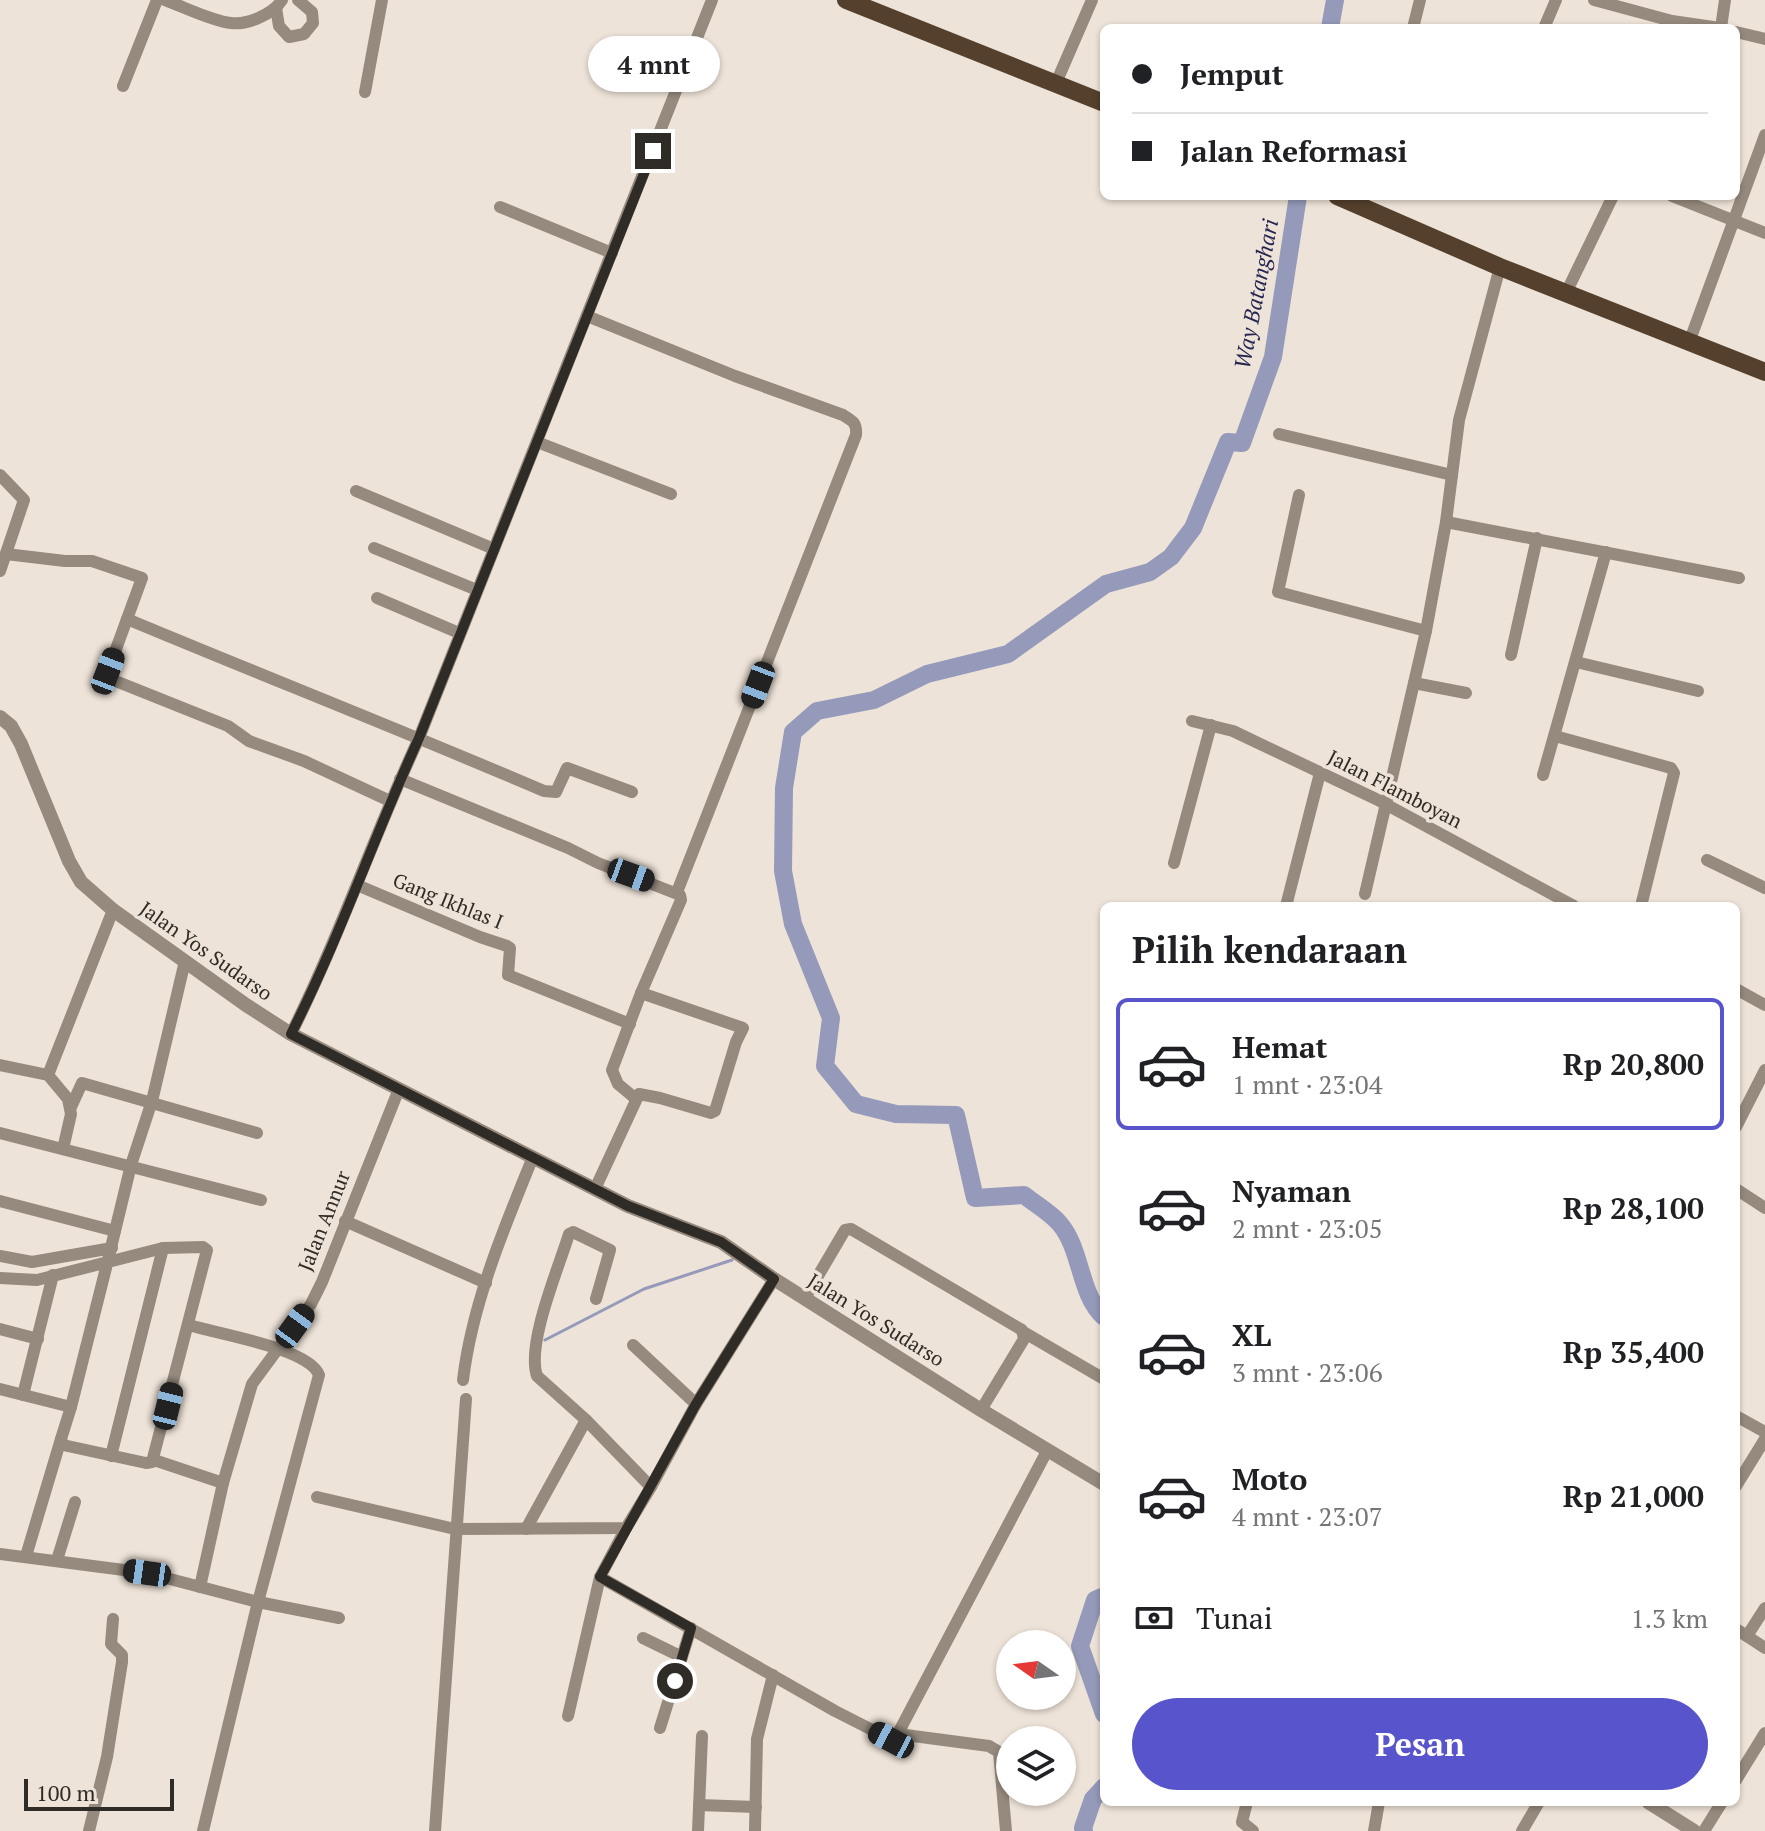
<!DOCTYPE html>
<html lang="id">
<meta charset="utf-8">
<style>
body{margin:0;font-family:"PT Serif",serif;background:#f6f6f6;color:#202124;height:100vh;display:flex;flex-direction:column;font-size:30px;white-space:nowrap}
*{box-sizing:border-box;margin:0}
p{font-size:26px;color:#757577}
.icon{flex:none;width:44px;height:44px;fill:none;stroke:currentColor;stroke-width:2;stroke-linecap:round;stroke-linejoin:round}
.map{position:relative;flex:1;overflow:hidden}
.details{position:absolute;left:1100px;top:902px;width:640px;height:904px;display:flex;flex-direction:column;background:#fff;border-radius:12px;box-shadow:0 2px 6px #0004}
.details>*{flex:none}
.guide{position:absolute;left:1100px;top:24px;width:640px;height:176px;border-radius:12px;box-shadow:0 2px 6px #0004;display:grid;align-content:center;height:176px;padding:0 32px;background:#fff}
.needle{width:52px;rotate:284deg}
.fabs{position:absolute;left:996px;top:1630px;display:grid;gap:16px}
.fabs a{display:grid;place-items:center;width:80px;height:80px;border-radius:50%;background:#fff;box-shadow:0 2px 6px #0004;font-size:40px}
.scale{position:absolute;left:24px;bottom:20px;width:150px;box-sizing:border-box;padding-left:8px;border:4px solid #2f2b26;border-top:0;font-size:22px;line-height:28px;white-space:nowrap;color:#2f2b26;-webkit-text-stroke:6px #eee3d8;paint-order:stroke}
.end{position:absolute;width:36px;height:36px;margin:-18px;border:10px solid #2f2b26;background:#fff;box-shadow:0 0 0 4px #fff}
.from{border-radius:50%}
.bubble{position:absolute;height:56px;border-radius:28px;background:#fff;box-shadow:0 2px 6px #0004;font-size:26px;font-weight:700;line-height:56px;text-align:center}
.car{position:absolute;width:24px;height:48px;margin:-24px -12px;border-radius:10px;box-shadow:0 0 6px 2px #0007;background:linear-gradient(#222 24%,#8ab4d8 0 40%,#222 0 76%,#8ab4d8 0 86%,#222 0)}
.guide b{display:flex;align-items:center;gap:28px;height:76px;font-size:30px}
.guide b+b{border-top:2px solid #e0e0e0}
.guide i{width:20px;height:20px;background:#202124}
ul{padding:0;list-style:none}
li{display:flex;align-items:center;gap:24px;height:132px;margin:0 16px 12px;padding:0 16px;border:4px solid transparent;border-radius:12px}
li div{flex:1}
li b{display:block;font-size:30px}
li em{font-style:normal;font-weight:700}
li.selected{border-color:#5854cb}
li>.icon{width:72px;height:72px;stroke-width:1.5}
h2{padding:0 32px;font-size:36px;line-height:96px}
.pay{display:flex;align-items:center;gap:20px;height:88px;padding:0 32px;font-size:30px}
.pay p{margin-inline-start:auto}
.action{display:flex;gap:16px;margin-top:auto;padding:16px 32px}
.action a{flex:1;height:92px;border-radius:48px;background:#5854cb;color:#fff;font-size:32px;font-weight:700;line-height:92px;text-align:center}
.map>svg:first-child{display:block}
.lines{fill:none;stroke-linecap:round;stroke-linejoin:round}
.stream{stroke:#9599ba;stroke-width:3}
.river{stroke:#9599ba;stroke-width:18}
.minor{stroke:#968a7e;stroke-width:12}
.tertiary{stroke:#968a7e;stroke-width:14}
.primary{stroke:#54402c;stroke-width:18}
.route{stroke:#2f2b26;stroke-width:10}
.labels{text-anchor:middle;stroke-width:7;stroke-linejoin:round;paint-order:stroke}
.street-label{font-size:20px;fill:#2f2b26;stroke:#eee3d8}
.water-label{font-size:22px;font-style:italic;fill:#252552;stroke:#eee3d8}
</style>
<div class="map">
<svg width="1765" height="1831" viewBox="0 0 1765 1831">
<rect width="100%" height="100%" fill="#eee3d8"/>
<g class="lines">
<polyline class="stream" points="545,1340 644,1289 732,1260"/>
<g class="river">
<polyline points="1330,28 1335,0"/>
<path d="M1104,1317C1079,1294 1082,1250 1060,1224C1051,1213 1035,1204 1024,1195L975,1198L956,1115L896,1114L856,1104L825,1066L831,1018L793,924L783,871L784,788L793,732L817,711L874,700L927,674L1008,654L1106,584L1150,572L1171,557L1193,528L1228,442L1242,443L1273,357L1298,196"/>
<polyline points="1104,1596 1095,1600 1080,1646 1104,1714"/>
<polyline points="1084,1831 1083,1828 1093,1799 1104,1787"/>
</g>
<g class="minor">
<path d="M165,0C184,7 212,21 231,23C248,25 273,14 282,0"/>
<polyline points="1594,0 1672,21 1720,28"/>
<polyline points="276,8 279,26 289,37 304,34 313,23 312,12 298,0"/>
<polyline points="1413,28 1420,0"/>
<polyline points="1544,28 1556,0"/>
<polyline points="1721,28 1725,0"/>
<polyline points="1736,32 1765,39"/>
<polyline points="1056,83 1092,0"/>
<polyline points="123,86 157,0"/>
<polyline points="365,92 382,0"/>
<polyline points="1672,196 1765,233"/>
<polyline points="500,207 612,253"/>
<polyline points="1566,293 1613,196"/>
<path d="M587,316L735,376L843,415C853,421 857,423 856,435L677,892"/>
<polyline points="1690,340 1765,135"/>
<polyline points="1279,434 1452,475"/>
<polyline points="537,442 671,494"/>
<polyline points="0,475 24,500 0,571"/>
<polyline points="356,491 494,549"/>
<polyline points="1299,495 1278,592 1426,631"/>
<polyline points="1446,522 1739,578"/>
<polyline points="374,548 477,590"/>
<polyline points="6,554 65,561 92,561 142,578 108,671 108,678 228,726 249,741 304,761 390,801"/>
<polyline points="377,598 459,633"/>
<path d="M127,619C266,677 406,732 544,791L556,792L567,768L632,792"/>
<polyline points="1511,655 1537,538"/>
<polyline points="1576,662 1698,691"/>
<polyline points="1414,683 1466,693"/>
<polyline points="1192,721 1233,731 1376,799 1574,906"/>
<polyline points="1555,736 1671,768 1674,773 1641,906"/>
<polyline points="1543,775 1606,552"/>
<polyline points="400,779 568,848 598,863 680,895 681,900 641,993 612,1070 618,1084 636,1099"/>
<polyline points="1707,860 1765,888"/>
<polyline points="1174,863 1211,725"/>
<polyline points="357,885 480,937 507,946 510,948 508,975 630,1024"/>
<polyline points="1365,894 1426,631 1446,522 1459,420 1500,267"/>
<polyline points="1286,906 1320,773"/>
<polyline points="1736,989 1765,1005"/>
<path d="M291,1034C339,938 374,835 419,738L712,0"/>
<polyline points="0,1065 48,1075 68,1099 71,1114 63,1149"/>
<polyline points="48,1075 113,910"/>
<polyline points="71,1107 82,1083 257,1133"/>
<polyline points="1736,1127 1765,1070"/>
<polyline points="0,1133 261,1200"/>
<polyline points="595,1189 639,1094 660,1098 711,1113 715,1111 736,1042 743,1028 641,993"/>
<polyline points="1736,1189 1765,1208"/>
<polyline points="0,1201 115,1231"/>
<polyline points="345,1221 486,1283"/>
<polyline points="0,1256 32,1262 112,1248"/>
<polyline points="0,1278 37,1280 163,1248 203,1247 207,1250 152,1462 146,1463 63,1445 61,1439 71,1407 107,1264 131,1165 152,1101 185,961"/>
<polyline points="805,1298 845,1230 851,1229 1022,1330 1024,1339 981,1410"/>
<path d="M189,1325C217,1334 309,1348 319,1375L258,1602L203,1831"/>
<polyline points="0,1329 38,1339"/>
<polyline points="1025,1333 1104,1379"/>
<polyline points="633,1345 696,1404"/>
<path d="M463,1380C472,1304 504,1228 533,1157"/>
<polyline points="0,1389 71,1407"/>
<polyline points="23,1395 53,1275"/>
<polyline points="1736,1416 1765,1432"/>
<path d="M586,1420L537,1376C526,1344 559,1267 569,1234L573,1232L610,1250L596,1299"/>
<polyline points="111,1456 163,1248"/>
<polyline points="154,1460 223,1483"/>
<polyline points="1736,1486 1765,1439"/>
<polyline points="317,1497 455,1529 626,1528 651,1487 696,1404 774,1279"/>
<polyline points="526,1529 586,1420 651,1487"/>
<polyline points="0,1554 147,1573 258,1602 339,1618"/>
<polyline points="26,1556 61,1439"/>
<polyline points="57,1560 75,1502"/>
<polyline points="600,1577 835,1711 894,1741 1047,1451"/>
<polyline points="200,1587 223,1483 252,1384 311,1304 322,1282 399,1089"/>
<polyline points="1736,1629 1765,1648"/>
<polyline points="1747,1636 1765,1608"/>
<polyline points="643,1638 682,1657"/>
<polyline points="568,1716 600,1577 626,1528"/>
<polyline points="660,1728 691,1628"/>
<polyline points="898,1734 989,1746 999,1752 1006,1831"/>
<polyline points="1736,1780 1765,1733"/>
<polyline points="1247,1802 1242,1822 1253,1831"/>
<polyline points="699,1805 756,1807"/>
<polyline points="89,1831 107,1757 122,1662 122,1655 111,1644 113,1619"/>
<polyline points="435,1831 466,1399"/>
<polyline points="698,1831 702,1736"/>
<polyline points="755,1831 757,1739 773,1675"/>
<polyline points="1374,1831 1379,1802"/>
<polyline points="1522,1831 1539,1802"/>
<polyline points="1704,1831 1722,1802"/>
</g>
<g class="tertiary">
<polyline points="0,717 11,726 21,744 69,861 81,882 113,910 246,1005 291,1034 628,1206 721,1242 774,1279 981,1410 1104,1484"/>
<polyline points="1648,1802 1694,1831"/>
</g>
<g class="primary">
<polyline points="846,0 1104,103"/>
<polyline points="1337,196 1500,267 1765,372"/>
</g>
</g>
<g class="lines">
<path class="route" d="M653,151L419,738C374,836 340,938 291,1034L628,1206L721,1242L774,1279L696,1404L600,1577L691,1628L675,1681"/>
</g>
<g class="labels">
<g class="street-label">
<text transform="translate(1395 789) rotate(27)" y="7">Jalan Flamboyan</text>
<text transform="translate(448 901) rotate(22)" y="7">Gang Ikhlas I</text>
<text transform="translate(206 951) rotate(35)" y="7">Jalan Yos Sudarso</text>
<text transform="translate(324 1221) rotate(-68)" y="7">Jalan Annur</text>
<text transform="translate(876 1320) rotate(32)" y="7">Jalan Yos Sudarso</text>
</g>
<g class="water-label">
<text transform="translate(1256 294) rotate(-79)" y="8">Way Batanghari</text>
</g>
</g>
</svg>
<div class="fabs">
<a><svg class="needle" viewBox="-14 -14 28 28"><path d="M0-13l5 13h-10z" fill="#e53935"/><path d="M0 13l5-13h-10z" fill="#757577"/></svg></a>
<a><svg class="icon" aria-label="layers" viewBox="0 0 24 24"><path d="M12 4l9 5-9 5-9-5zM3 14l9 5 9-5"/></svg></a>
</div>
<div class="scale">100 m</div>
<i class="end from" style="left:675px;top:1681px"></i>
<i class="end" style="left:653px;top:151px"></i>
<div class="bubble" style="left:588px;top:36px;width:132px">4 mnt</div>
<i class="car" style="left:108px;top:671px;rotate:21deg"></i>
<i class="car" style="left:758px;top:685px;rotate:201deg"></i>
<i class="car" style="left:631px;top:875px;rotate:110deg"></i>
<i class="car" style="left:295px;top:1326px;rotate:36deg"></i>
<i class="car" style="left:168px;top:1406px;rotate:14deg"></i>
<i class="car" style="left:147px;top:1573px;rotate:278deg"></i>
<i class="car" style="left:891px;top:1740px;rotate:298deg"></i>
<div class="guide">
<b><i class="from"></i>Jemput</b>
<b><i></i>Jalan Reformasi</b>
</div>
<section class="details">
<h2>Pilih kendaraan</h2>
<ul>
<li class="selected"><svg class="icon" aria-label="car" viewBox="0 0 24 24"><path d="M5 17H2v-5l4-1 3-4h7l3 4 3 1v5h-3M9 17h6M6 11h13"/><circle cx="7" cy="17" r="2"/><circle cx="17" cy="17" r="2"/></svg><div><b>Hemat</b><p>1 mnt · 23:04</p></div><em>Rp 20,800</em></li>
<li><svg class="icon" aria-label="car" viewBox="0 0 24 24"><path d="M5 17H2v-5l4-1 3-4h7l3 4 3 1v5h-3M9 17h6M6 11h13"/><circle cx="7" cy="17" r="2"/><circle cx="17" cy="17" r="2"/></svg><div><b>Nyaman</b><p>2 mnt · 23:05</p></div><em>Rp 28,100</em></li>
<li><svg class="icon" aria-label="car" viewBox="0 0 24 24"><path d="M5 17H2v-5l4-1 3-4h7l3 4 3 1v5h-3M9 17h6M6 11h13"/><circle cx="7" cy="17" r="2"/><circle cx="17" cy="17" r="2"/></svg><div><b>XL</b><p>3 mnt · 23:06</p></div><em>Rp 35,400</em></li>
<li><svg class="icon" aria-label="car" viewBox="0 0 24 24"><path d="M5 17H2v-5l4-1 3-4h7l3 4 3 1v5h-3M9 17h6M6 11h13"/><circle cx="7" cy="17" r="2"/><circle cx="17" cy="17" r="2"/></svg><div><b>Moto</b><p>4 mnt · 23:07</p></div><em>Rp 21,000</em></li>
</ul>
<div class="pay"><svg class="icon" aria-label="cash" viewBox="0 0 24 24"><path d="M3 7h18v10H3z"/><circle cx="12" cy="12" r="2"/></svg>Tunai<p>1.3 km</p></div>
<div class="action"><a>Pesan</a></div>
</section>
</div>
